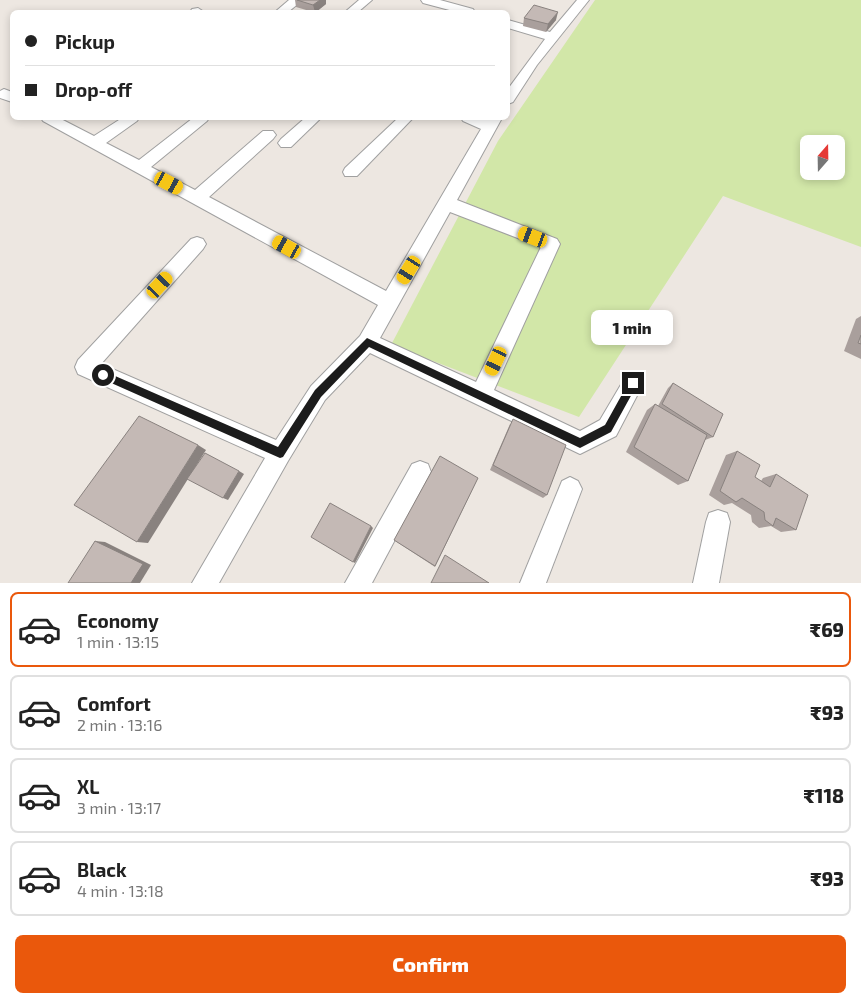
<!DOCTYPE html>
<meta charset="utf-8">
<style>
body{margin:0;font-family:"Exo 2",sans-serif;background:#f2f2f2;color:#222;height:100vh;display:flex;flex-direction:column;font-size:19px;white-space:nowrap}
*{box-sizing:border-box;margin:0}
p{font-size:16px;color:#767676}
.icon{flex:none;width:28px;height:28px;fill:none;stroke:currentColor;stroke-width:2;stroke-linecap:round;stroke-linejoin:round}
.map{position:relative;height:583px;overflow:hidden}
.drawer{display:flex;flex-direction:column;background:#fff;flex:1}
.drawer>*{flex:none}
.top-card{position:absolute;left:10px;top:10px;width:500px;height:110px;border-radius:8px;box-shadow:0 2px 8px #0003;display:grid;align-content:center;height:110px;padding:0 15px;background:#fff}
.needle{width:32px;rotate:20deg}
.controls{position:absolute;left:800px;top:135px;display:grid;gap:10px}
.controls a{display:grid;place-items:center;width:45px;height:45px;border-radius:8px;background:#fff;box-shadow:0 2px 8px #0003;font-size:25px}
.end{position:absolute;width:22px;height:22px;margin:-11px;border:6px solid #1c1c1c;background:#fff;box-shadow:0 0 0 2px #fff}
.from{border-radius:50%}
.bubble{position:absolute;height:35px;border-radius:8px;background:#fff;box-shadow:0 2px 8px #0003;font-size:16px;font-weight:800;line-height:35px;text-align:center}
.car{position:absolute;width:15px;height:30px;margin:-15px -8px;border-radius:6px;box-shadow:0 0 4px 1px #0007;background:linear-gradient(#f5c518 24%,#345 0 40%,#f5c518 0 76%,#345 0 86%,#f5c518 0)}
.top-card b{display:flex;align-items:center;gap:18px;height:48px;font-size:19px}
.top-card b+b{border-top:1px solid #e0e0e0}
.top-card i{width:12px;height:12px;background:#222}
ul{padding:9px 0 0;list-style:none}
li{display:flex;align-items:center;gap:15px;height:75px;margin:0 10px 8px;padding:0 5px;border:2px solid #e0e0e0;border-radius:8px}
li div{flex:1}
li b{display:block;font-size:19px}
li em{font-style:normal;font-weight:800}
li.active{border-color:#ea580c}
li>.icon{width:45px;height:45px;stroke-width:1.5}
.button{display:flex;gap:10px;margin-top:auto;padding:10px 15px}
.button a{flex:1;height:58px;border-radius:8px;background:#ea580c;color:#fff;font-size:20px;font-weight:800;line-height:58px;text-align:center}
.map>svg:first-child{display:block}
.grass{fill:#d2e7a8;fill-rule:evenodd}
.lines{fill:none;stroke-linecap:round;stroke-linejoin:round}
.minor-casing{stroke:#a0a0a0;stroke-width:2}
.minor{fill:#fff;fill-rule:evenodd}
.wall{fill:#a99f9c}
.shaded-wall{fill:#89827f}
.building{fill:#c4b9b5;stroke:#89827f}
.route{fill:#1c1c1c}
</style>
<div class="map">
<svg width="861" height="583" viewBox="0 0 861 583">
<rect width="100%" height="100%" fill="#ede7e1"/>
<path class="grass" d="M595,0H861V247L723,196L579,417L391,345L498,141ZM809,144H836V171H809Z"/>
<g class="lines">
<defs>
<g id="minor">
<polygon points="289,0 303,0 288,12 275,12"/>
<polygon points="359,0 372,0 358,12 345,12"/>
<polygon points="421,0 440,0 473,9 475,12 457,12 423,3"/>
<polygon points="577,0 589,0 537,65 513,102 508,104 508,89 545,39 508,28 508,20 550,32"/>
<polygon points="198,8 204,12 190,12 192,9"/>
<polygon points="4,89 12,92 12,102 0,98 0,91"/>
<path d="M41,118H59L94,136L122,118H139L137,121L106,143L139,160L193,118H209L207,121L151,167L195,190L263,131H273L276,135L273,139L209,197L386,291L481,129L463,121L461,118L487,120L488,118H502L457,200L557,239L560,244L494,390L580,431L600,420L626,376L633,373L640,376L643,383L640,390L616,436L580,454L370,353L325,400L288,461L219,583H192L265,458L78,374L75,367L78,360L191,239L197,237L203,239L206,244L203,249L101,364L276,440L311,386L360,336L378,305L43,121ZM450,212L541,247L476,382L380,338Z"/>
<polygon points="305,118 321,118 291,147 281,147 278,143 281,139"/>
<polygon points="398,118 413,118 357,176 345,176 343,172 345,168"/>
<polygon points="420,461 428,464 431,472 372,583 345,583 412,464"/>
<polygon points="570,477 578,481 582,489 546,583 520,583 562,481"/>
<polygon points="718,510 727,513 730,522 719,583 693,583 706,522 709,513"/>
</g>
</defs>
<use href="#minor" class="minor-casing"/>
<use href="#minor" class="minor"/>
</g>
<g class="wall">
<polygon points="295,0 326,0 326,4 316,12 313,12 296,7"/>
<polygon points="524,18 556,20 546,32 523,26"/>
<polygon points="861,316 861,359 844,351 856,319"/>
<polygon points="673,383 713,437 705,440 688,481 678,485 626,452 647,410 655,404 658,406 668,388"/>
<polygon points="510,424 547,495 543,498 490,470"/>
<polygon points="737,451 755,477 761,481 763,478 776,474 796,530 781,532 771,526 759,528 752,522 751,515 732,503 724,505 709,495 726,455"/>
<polygon points="478,478 435,567 394,540"/>
</g>
<g class="shaded-wall">
<polygon points="320,0 326,0 326,4 316,12 315,12 313,5"/>
<polygon points="558,12 556,20 546,32 548,24"/>
<polygon points="198,445 206,450 148,543 137,542"/>
<polygon points="239,471 244,474 228,500 223,498"/>
<polygon points="371,526 373,528 355,563 353,562"/>
<polygon points="95,541 105,542 151,565 140,583 131,583"/>
</g>
<g class="building">
<polygon points="297,0 320,0 313,5"/>
<polygon points="534,5 558,12 548,24 524,18"/>
<polygon points="861,335 861,344 858,343"/>
<polygon points="673,383 723,414 713,437 662,404"/>
<polygon points="655,404 707,435 688,481 634,447"/>
<polygon points="139,416 198,445 137,542 74,505"/>
<polygon points="513,419 566,445 547,495 493,465"/>
<polygon points="737,451 760,465 755,477 770,487 776,474 808,495 796,530 776,518 773,526 765,520 764,512 742,498 736,502 720,491"/>
<polygon points="205,453 239,471 223,498 187,479"/>
<polygon points="440,456 478,478 435,566 394,540"/>
<polygon points="330,503 371,526 353,562 311,537"/>
<polygon points="95,541 143,564 131,583 68,583"/>
<polygon points="445,555 489,583 431,583"/>
</g>
<polygon class="route" points="367,338 580,438 605,425 630,380 637,380 638,383 611,432 580,448 369,347 321,397 283,457 280,458 100,378 98,375 103,371 106,372 278,447 315,390"/>
</svg>
<div class="controls">
<a><svg class="needle" viewBox="-14 -14 28 28"><path d="M0-13l5 13h-10z" fill="#e53935"/><path d="M0 13l5-13h-10z" fill="#767676"/></svg></a>
</div>
<i class="end from" style="left:103px;top:375px"></i>
<i class="end" style="left:633px;top:383px"></i>
<div class="bubble" style="left:591px;top:310px;width:82px">1 min</div>
<i class="car" style="left:169px;top:183px;rotate:118deg"></i>
<i class="car" style="left:533px;top:237px;rotate:291deg"></i>
<i class="car" style="left:287px;top:247px;rotate:299deg"></i>
<i class="car" style="left:409px;top:270px;rotate:212deg"></i>
<i class="car" style="left:160px;top:285px;rotate:43deg"></i>
<i class="car" style="left:496px;top:361px;rotate:205deg"></i>
<div class="top-card">
<b><i class="from"></i>Pickup</b>
<b><i></i>Drop-off</b>
</div>
</div>
<section class="drawer">
<ul>
<li class="active"><svg class="icon" aria-label="car" viewBox="0 0 24 24"><path d="M5 17H2v-5l4-1 3-4h7l3 4 3 1v5h-3M9 17h6M6 11h13"/><circle cx="7" cy="17" r="2"/><circle cx="17" cy="17" r="2"/></svg><div><b>Economy</b><p>1 min · 13:15</p></div><em>₹69</em></li>
<li><svg class="icon" aria-label="car" viewBox="0 0 24 24"><path d="M5 17H2v-5l4-1 3-4h7l3 4 3 1v5h-3M9 17h6M6 11h13"/><circle cx="7" cy="17" r="2"/><circle cx="17" cy="17" r="2"/></svg><div><b>Comfort</b><p>2 min · 13:16</p></div><em>₹93</em></li>
<li><svg class="icon" aria-label="car" viewBox="0 0 24 24"><path d="M5 17H2v-5l4-1 3-4h7l3 4 3 1v5h-3M9 17h6M6 11h13"/><circle cx="7" cy="17" r="2"/><circle cx="17" cy="17" r="2"/></svg><div><b>XL</b><p>3 min · 13:17</p></div><em>₹118</em></li>
<li><svg class="icon" aria-label="car" viewBox="0 0 24 24"><path d="M5 17H2v-5l4-1 3-4h7l3 4 3 1v5h-3M9 17h6M6 11h13"/><circle cx="7" cy="17" r="2"/><circle cx="17" cy="17" r="2"/></svg><div><b>Black</b><p>4 min · 13:18</p></div><em>₹93</em></li>
</ul>
<div class="button"><a>Confirm</a></div>
</section>
